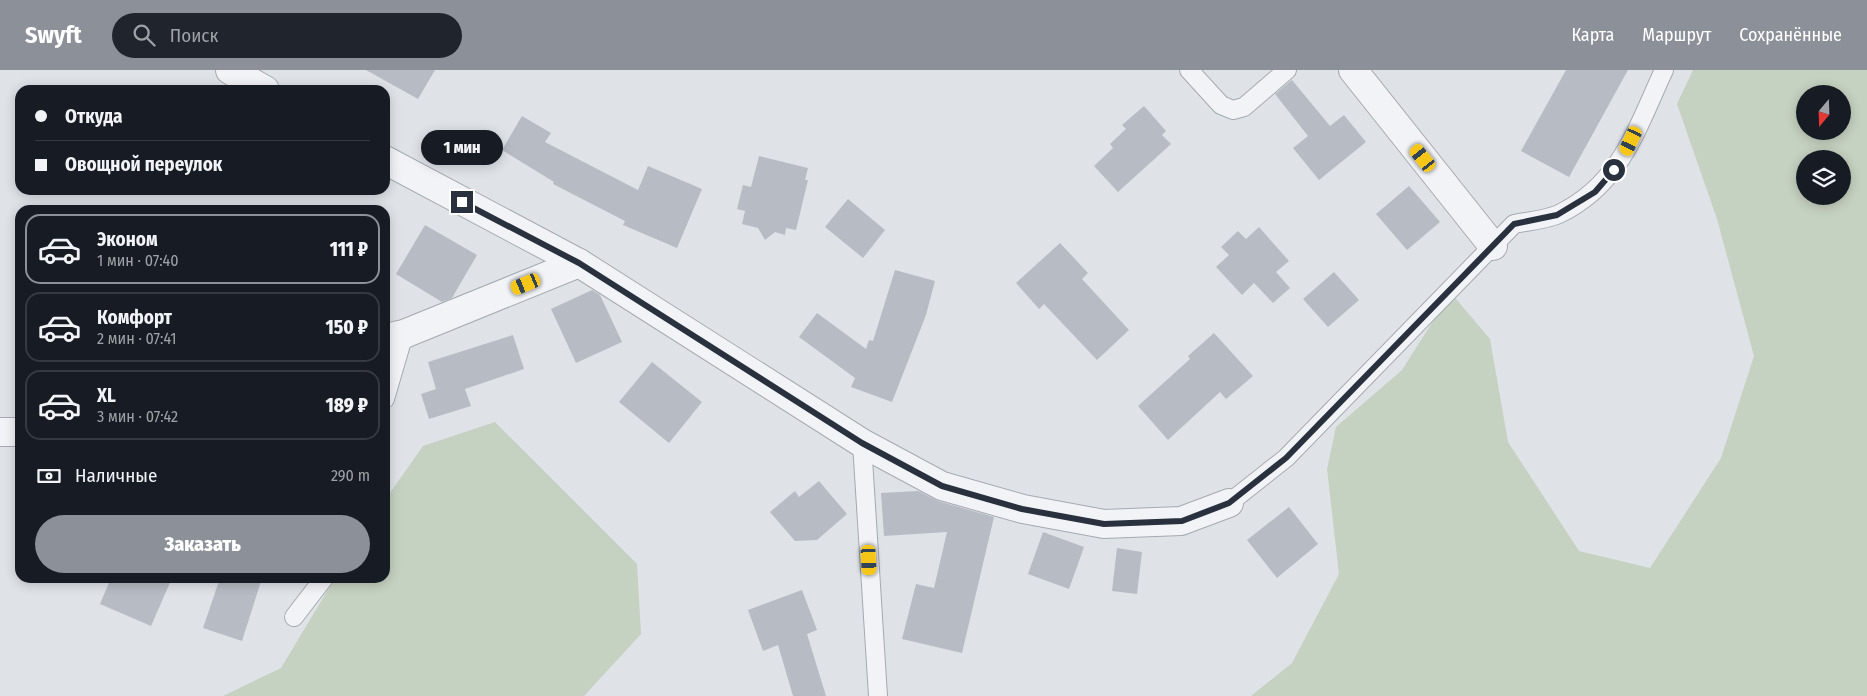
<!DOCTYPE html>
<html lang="ru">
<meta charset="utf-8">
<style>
body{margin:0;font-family:"Fira Sans Condensed",sans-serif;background:#20242c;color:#f1f3f6;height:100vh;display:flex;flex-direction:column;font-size:19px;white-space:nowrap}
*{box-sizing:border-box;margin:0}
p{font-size:16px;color:#9ea1a6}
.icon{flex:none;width:28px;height:28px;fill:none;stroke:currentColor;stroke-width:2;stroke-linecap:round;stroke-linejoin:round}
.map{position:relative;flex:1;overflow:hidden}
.panel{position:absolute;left:15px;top:135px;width:375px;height:378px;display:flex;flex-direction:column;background:#171b24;border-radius:15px;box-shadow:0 2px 12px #0003}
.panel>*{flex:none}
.hud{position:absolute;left:15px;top:15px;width:375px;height:110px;border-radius:15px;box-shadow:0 2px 12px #0003;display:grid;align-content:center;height:110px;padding:0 20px;background:#171b24}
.needle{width:32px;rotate:199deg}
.fabs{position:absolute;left:1796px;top:15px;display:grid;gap:10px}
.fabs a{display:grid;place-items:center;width:55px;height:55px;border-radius:50%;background:#171b24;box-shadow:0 2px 12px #0003;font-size:25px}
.end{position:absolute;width:22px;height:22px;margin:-11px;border:6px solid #29313e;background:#fff;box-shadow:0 0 0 2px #fff}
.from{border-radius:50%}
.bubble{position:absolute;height:35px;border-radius:18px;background:#171b24;box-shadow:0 2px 12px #0003;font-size:16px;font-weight:800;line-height:35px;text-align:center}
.car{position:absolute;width:15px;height:30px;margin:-15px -8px;border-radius:6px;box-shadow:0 0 4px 1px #0007;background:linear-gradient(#f5c518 24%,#345 0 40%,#f5c518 0 76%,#345 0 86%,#f5c518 0)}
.hud b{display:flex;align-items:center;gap:18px;height:48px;font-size:19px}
.hud b+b{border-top:1px solid #363941}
.hud i{width:12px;height:12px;background:#f1f3f6}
ul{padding:9px 0 0;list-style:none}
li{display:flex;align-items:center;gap:15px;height:70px;margin:0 10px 8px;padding:0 10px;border:2px solid #363941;border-radius:15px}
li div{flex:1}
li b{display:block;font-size:19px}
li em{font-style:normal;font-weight:800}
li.active{border-color:#8c9099}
li>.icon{width:45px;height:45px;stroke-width:1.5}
.pay{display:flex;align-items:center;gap:12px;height:55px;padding:0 20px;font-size:19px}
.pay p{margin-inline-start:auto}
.button{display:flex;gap:10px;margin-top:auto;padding:10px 20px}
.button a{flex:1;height:58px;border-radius:30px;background:#8c9099;color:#fff;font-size:20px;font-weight:800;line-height:58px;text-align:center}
header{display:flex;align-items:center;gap:30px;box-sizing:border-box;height:70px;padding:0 25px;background:#8c9099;color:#fff}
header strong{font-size:24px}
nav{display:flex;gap:28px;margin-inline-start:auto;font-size:18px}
.search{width:350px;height:45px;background:#20242c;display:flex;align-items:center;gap:12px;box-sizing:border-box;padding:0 18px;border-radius:28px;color:#9ea1a6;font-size:19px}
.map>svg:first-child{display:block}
.green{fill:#c5d1c1;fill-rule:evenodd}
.building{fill:#b7bcc4}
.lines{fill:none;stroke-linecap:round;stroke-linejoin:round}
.lane-casing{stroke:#a5aab2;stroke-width:20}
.street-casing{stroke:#a5aab2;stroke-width:30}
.lane{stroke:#f2f3f6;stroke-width:18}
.street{stroke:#f2f3f6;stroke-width:28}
.route{stroke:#29313e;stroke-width:6}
</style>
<header>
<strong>Swyft</strong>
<div class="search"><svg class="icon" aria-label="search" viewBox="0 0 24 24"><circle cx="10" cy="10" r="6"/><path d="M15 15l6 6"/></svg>Поиск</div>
<nav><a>Карта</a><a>Маршрут</a><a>Сохранённые</a></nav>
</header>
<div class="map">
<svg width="1867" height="626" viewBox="0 0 1867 626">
<rect width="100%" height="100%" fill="#dfe3e8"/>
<g class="green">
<path d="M1693,0H1867V626H1251L1292,593L1339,504L1327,399L1336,357L1402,300L1451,223L1490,269L1508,372L1579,481L1650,498L1721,388L1754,286L1717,149L1677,34ZM1805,24H1842V61H1805ZM1805,89H1842V126H1805Z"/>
<polygon points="495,352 637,494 641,564 584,626 223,626 281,598 335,508 385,508 385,430 423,376"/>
</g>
<g class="building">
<polygon points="366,0 435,0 418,29"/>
<polygon points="1566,0 1628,0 1569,107 1521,81"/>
<polygon points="1292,10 1330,56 1344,45 1366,72 1319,110 1293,78 1308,66 1275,24"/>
<polygon points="1144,36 1166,61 1162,65 1171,74 1118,122 1094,96 1113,78 1110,74 1126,59 1122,55"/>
<polygon points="522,46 551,63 545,72 638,120 648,96 702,119 677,178 623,155 625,151 553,114 554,112 502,80"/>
<polygon points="759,86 808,98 805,110 808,110 796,160 786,158 785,165 775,162 765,170 758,158 742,154 745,141 737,139 743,115 751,117"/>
<polygon points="1409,116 1440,152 1407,180 1376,144"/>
<polygon points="848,129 885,160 863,188 825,157"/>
<polygon points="425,155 477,185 452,228 442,232 396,204"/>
<polygon points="1259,157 1289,191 1276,202 1290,218 1273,233 1254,213 1242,225 1216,197 1229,185 1221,177 1238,161 1246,169"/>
<polygon points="1060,173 1088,203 1082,209 1129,260 1097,290 1044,234 1039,239 1016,213"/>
<polygon points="895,200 935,211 926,245 892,332 851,317 855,308 799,267 817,243 866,279 869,270 873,271"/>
<polygon points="1334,202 1359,230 1328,257 1303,229"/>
<polygon points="592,220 600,225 622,272 576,293 551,239"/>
<polygon points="1214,263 1253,306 1226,329 1220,322 1168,370 1138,336 1190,289 1188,286"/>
<polygon points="513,265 524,299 465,319 471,336 429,349 421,324 436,319 428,292"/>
<polygon points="652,292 702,332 669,373 619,332"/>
<polygon points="819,411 847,444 817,470 795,471 770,442 795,421 799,427"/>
<polygon points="918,421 938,431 994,447 962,583 902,569 916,514 934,518 947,462 884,466 881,423"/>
<polygon points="1289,437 1318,474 1277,508 1247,470"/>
<polygon points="1043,462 1084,477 1069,519 1028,504"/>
<polygon points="1117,478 1142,482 1137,524 1112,521"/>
<polygon points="111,508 172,508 151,556 100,534"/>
<polygon points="220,508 262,508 242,571 203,558"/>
<polygon points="802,520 817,560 807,564 826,626 793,626 778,575 763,581 748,540"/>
</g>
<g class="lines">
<defs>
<g id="lane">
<polyline points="1189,0 1221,35 1233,40 1244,37 1287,0"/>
<polyline points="385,329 404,264"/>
<polyline points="862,373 878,626"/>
<path d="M1229,433L1286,388L1514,154C1528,151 1546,150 1559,144C1621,114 1637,58 1664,0"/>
<polyline points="294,547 324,508"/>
</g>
<g id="street">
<polyline points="230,0 265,20"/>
<polyline points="1353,0 1493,176"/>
<polyline points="385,90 579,193 862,373 942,416 1023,439 1104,454 1181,451 1229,433"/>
<polyline points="385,268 404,264 579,193"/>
<polyline points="0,362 20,362"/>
</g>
</defs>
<use href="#lane" class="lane-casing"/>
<use href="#street" class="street-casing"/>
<use href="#lane" class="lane"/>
<use href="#street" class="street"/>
</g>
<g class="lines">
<polyline class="route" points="462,132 579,193 862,373 942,416 1022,439 1104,454 1182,451 1229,433 1286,388 1514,154 1557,145 1595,122 1614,100"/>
</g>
</svg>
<div class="fabs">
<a><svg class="needle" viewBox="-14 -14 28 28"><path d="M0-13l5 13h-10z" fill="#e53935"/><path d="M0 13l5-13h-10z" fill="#9ea1a6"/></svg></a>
<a><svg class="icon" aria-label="layers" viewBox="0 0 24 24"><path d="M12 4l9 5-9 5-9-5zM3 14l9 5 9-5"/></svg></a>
</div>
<i class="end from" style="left:1614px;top:100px"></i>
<i class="end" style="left:462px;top:132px"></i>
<div class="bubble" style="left:421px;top:60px;width:82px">1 мин</div>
<i class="car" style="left:1631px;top:71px;rotate:205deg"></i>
<i class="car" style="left:1423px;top:88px;rotate:321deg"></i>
<i class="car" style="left:526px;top:214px;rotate:248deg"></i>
<i class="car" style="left:869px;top:490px;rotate:177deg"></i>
<div class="hud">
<b><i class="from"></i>Откуда</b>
<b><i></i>Овощной переулок</b>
</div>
<section class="panel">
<ul>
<li class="active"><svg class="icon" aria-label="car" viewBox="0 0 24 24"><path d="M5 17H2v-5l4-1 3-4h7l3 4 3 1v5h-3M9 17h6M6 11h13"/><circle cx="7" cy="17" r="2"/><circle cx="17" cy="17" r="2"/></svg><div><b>Эконом</b><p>1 мин · 07:40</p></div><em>111 ₽</em></li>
<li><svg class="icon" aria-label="car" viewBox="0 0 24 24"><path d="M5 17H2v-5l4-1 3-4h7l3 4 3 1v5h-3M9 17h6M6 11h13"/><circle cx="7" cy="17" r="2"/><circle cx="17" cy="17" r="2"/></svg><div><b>Комфорт</b><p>2 мин · 07:41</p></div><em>150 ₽</em></li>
<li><svg class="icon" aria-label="car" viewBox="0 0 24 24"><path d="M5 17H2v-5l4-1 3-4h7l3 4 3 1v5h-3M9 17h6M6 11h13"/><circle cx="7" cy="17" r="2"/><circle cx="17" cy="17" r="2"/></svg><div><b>XL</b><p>3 мин · 07:42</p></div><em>189 ₽</em></li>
</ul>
<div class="pay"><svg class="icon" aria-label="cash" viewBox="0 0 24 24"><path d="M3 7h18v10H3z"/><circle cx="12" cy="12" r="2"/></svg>Наличные<p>290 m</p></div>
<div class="button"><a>Заказать</a></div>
</section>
</div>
